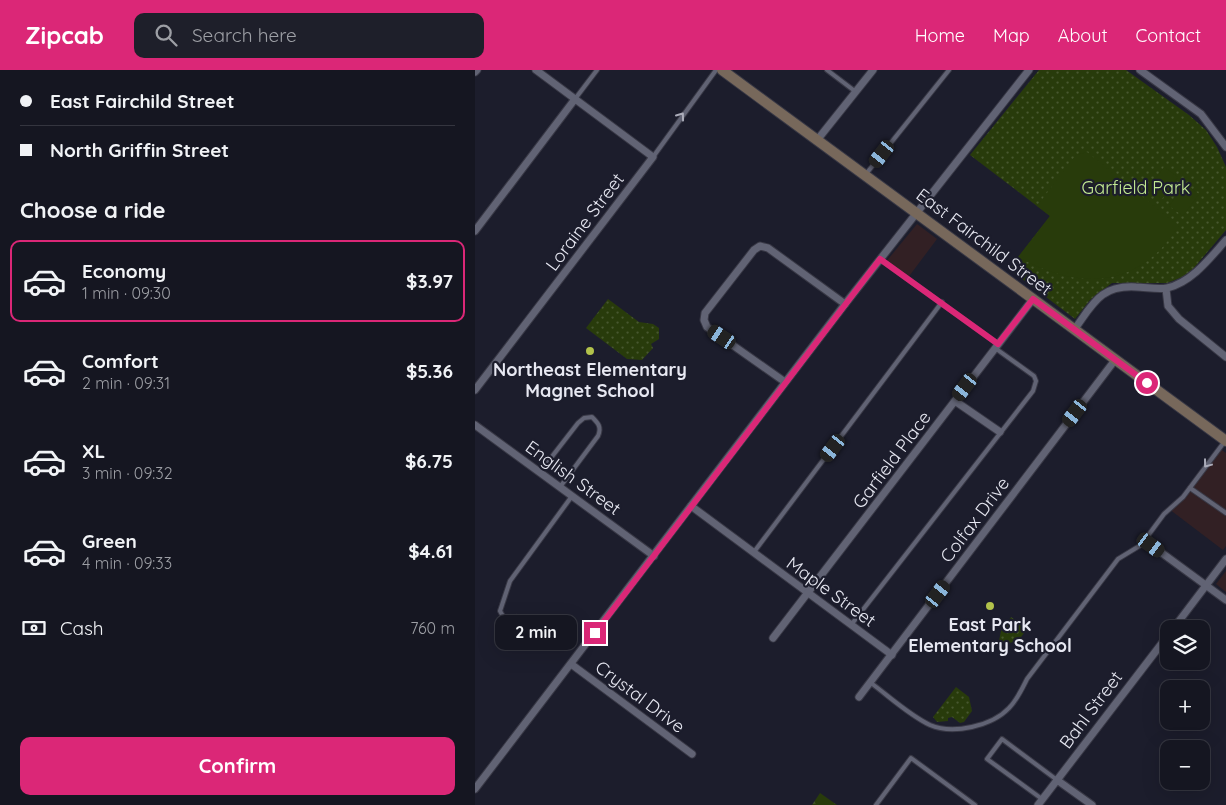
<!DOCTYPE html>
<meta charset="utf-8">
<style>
body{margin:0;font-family:Quicksand,sans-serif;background:#1e1f2a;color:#f1f3f6;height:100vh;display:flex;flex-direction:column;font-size:19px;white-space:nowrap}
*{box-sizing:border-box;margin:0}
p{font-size:16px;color:#9d9fa5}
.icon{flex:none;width:28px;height:28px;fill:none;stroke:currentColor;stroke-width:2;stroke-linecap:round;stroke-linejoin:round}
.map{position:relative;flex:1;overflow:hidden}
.details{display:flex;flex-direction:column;background:#151621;width:475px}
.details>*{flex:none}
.hud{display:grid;align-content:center;height:110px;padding:0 20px;background:#151621}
.fabs{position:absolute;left:685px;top:550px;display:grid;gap:10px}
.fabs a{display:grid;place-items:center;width:50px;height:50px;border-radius:10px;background:#151621;box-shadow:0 5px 20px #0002,0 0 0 1px #34353f;font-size:25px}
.end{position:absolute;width:22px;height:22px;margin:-11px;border:6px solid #db2777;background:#fff;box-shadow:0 0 0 2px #fff}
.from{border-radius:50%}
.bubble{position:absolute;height:35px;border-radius:10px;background:#151621;box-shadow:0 5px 20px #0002,0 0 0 1px #34353f;font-size:16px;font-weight:700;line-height:35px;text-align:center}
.car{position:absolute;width:15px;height:30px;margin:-15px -8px;border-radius:6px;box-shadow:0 0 4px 1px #0007;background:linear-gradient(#222 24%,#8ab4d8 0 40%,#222 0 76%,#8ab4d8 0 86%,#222 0)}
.hud b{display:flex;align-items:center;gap:18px;height:48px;font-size:19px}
.hud b+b{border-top:1px solid #34353f}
.hud i{width:12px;height:12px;background:#f1f3f6}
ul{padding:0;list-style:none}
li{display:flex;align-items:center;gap:15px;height:82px;margin:0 10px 8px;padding:0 10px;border:2px solid transparent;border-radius:10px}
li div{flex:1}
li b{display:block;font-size:19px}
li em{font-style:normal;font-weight:700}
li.current{border-color:#db2777}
li>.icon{width:45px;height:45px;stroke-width:1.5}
h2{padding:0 20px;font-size:22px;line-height:60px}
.pay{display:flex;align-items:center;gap:12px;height:55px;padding:0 20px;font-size:19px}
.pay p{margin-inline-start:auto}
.button{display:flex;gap:10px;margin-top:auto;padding:10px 20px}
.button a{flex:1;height:58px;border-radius:10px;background:#db2777;color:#fff;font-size:20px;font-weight:700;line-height:58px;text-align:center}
header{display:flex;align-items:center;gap:30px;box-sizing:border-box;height:70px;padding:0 25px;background:#db2777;color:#fff}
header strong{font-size:24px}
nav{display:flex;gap:28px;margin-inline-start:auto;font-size:18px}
.search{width:350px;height:45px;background:#1e1f2a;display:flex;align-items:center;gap:12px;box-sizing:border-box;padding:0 18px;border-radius:10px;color:#9d9fa5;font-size:19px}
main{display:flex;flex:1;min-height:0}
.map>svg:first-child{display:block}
.commercial{fill:#322024}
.grass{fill:url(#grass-dots)}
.forest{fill:url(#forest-firs)}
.pitch{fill:#283b0b}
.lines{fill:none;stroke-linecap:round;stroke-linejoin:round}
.lane-casing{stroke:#383845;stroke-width:6}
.street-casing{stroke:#383845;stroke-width:9}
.secondary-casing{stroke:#383845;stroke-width:12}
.lane{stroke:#616374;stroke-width:4}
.street{stroke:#616374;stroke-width:7}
.secondary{stroke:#77685b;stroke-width:10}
.oneway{stroke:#abacb9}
.route{stroke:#db2777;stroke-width:6}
.poi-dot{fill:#b2c24b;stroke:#1c1d2c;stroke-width:2}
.labels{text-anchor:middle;stroke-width:4.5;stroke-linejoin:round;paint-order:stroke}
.park-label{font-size:18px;fill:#c3ea93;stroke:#1c1d2c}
.street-label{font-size:18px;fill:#e7e8f2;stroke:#1c1d2c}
.poi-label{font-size:18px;font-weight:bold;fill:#e7e8f2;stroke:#1c1d2c}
</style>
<header>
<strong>Zipcab</strong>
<div class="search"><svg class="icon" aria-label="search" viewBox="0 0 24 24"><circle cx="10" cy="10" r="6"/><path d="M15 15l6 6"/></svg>Search here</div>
<nav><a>Home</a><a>Map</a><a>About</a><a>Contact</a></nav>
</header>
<main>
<section class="details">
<div class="hud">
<b><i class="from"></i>East Fairchild Street</b>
<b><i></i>North Griffin Street</b>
</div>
<h2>Choose a ride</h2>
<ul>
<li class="current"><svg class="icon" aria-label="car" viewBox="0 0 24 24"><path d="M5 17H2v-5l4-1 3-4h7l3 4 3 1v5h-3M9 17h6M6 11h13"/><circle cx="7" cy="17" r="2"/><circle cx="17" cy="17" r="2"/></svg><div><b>Economy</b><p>1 min · 09:30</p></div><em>$3.97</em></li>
<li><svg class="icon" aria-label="car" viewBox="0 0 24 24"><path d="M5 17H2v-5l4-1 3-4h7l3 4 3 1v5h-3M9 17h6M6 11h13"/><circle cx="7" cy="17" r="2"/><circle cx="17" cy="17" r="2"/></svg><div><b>Comfort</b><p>2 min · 09:31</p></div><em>$5.36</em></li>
<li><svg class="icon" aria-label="car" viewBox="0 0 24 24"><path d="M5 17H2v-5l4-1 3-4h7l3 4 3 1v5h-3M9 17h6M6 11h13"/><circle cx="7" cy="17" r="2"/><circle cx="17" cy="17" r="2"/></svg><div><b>XL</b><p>3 min · 09:32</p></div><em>$6.75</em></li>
<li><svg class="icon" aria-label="car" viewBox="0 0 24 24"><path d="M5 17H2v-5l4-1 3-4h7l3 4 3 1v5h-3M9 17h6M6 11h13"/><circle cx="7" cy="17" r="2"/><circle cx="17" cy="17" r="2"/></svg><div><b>Green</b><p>4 min · 09:33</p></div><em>$4.61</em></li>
</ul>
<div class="pay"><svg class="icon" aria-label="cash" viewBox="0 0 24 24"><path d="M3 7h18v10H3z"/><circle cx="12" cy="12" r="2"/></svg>Cash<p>760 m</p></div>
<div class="button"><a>Confirm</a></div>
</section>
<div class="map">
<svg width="751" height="735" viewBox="0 0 751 735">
<defs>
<pattern id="grass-dots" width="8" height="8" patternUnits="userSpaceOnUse" patternTransform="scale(1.25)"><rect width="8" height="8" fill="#283b0b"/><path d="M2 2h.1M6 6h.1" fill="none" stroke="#47572f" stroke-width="1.8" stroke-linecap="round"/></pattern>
<pattern id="forest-firs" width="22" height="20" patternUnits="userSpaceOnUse" patternTransform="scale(1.25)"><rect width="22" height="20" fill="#283b0b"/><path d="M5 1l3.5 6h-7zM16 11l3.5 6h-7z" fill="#47572f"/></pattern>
</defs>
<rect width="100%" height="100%" fill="#1c1d2c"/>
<g class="commercial">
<polygon points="442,154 462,169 432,209 410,193"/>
<polygon points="744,378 751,383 751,476 748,480 694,439 708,427"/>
<polygon points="751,501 751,522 741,514"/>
</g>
<g class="grass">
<polygon points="564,0 651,0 714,45 731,60 742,77 751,97 751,160 713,205 692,213 637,213 615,230 600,249 534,199 575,146 495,85"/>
<polygon points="133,229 164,252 178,254 184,258 184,269 176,274 178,278 167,290 152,289 111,258"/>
<polygon points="536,547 552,559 543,571 534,573 534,579 531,580 524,571 526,561"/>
<polygon points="481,617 494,627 497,641 489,652 485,653 477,647 473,648 473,651 462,652 458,647"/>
</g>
<polygon class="forest" points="345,723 362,735 337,735"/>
<g class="pitch">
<path d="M612,82L704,156C698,163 692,173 685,180C642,222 591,213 543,187L575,146L562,136L601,85Z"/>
<polygon points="689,97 703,107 687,129 673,119"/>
<polygon points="710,114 724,124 708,146 694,136"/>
</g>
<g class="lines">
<defs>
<g id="lane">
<polyline points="352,0 381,22"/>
<polyline points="100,29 122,0"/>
<polyline points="178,87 241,0"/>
<polyline points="391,104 474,0"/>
<polyline points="405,189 523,274"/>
<path d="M65,402L103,353L109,348L117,347C123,353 127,357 123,366L85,417"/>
<polyline points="715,418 751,443"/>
<polyline points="279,482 467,232"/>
<polyline points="41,547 36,550 29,548 25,541 35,511 97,426"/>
<polyline points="376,555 558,321 561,311 559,306 520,278"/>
<path d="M396,613C415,627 434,645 455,655C478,665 517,656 534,638C542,630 547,619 552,609L643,489L666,475H676L672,467L689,444L708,427L750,371"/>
<polyline points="567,729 512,689 527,669 582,710"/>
<polyline points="401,735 436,688 500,735"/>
</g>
<g id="street">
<polyline points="665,0 726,44 751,77"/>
<polyline points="0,2 2,0"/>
<polyline points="343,69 398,0"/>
<polyline points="0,161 100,29"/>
<polyline points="691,219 693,236 704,249 751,287"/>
<path d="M599,260C618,234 625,215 661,217C670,217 683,220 692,218C717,212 735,188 751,170"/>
<polyline points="310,312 232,257 229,250 230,243 279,180 285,176 293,178 370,234"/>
<polyline points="0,320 178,87 61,0"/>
<polyline points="480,331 525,362"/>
<polyline points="0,355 179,486"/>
<polyline points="216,436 417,585"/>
<polyline points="676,475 751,530"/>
<polyline points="698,559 751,489"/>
<polyline points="298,568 558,229"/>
<polyline points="96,594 217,684"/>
<polyline points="384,627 640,290"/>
<polyline points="582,710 617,735"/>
<polyline points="0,719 370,234 554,0"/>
<polyline points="563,735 694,564"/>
</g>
<polyline id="secondary" points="247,0 751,371"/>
</defs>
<use href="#lane" class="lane-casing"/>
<use href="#street" class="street-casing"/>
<use href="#secondary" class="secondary-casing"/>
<use href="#lane" class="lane"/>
<use href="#street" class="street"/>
<use href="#secondary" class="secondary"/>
</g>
<defs><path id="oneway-chevron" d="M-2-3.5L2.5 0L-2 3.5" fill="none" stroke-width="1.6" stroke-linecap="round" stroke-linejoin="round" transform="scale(1.25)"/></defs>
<g class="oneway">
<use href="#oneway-chevron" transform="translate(206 46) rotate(-54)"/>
<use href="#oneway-chevron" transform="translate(732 394) rotate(127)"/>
</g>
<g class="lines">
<polyline class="route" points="120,563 405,189 523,274 558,229 672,313"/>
</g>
<g class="poi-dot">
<circle cx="115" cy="281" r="5"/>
<circle cx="515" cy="536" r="5"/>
</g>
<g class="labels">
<g class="park-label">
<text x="661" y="124">Garfield Park</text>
</g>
<g class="street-label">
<text transform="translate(110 152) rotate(-53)" y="6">Loraine Street</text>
<text transform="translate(509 172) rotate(37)" y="6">East Fairchild Street</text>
<text transform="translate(417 390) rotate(-53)" y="6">Garfield Place</text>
<text transform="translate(98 408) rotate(36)" y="6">English Street</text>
<text transform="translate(500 450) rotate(-53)" y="6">Colfax Drive</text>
<text transform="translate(356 522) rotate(36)" y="6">Maple Street</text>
<text transform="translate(165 627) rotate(37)" y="6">Crystal Drive</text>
<text transform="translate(616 640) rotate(-53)" y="6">Bahl Street</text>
</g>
<g class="poi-label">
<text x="115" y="306">Northeast Elementary<tspan x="115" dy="21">Magnet School</tspan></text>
<text x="515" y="561">East Park<tspan x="515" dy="21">Elementary School</tspan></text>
</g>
</g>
</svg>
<div class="fabs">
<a><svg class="icon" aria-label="layers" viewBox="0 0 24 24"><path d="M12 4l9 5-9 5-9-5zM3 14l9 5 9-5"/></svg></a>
<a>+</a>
<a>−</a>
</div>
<i class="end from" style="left:672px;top:313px"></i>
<i class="end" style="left:120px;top:563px"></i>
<div class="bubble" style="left:20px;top:545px;width:82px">2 min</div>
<i class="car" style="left:407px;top:84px;rotate:218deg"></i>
<i class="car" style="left:247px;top:267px;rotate:304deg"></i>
<i class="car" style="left:490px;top:317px;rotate:217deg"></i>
<i class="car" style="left:600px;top:343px;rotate:217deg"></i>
<i class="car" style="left:358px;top:378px;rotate:217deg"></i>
<i class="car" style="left:676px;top:475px;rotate:126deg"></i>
<i class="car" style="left:463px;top:524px;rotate:37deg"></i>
</div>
</main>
